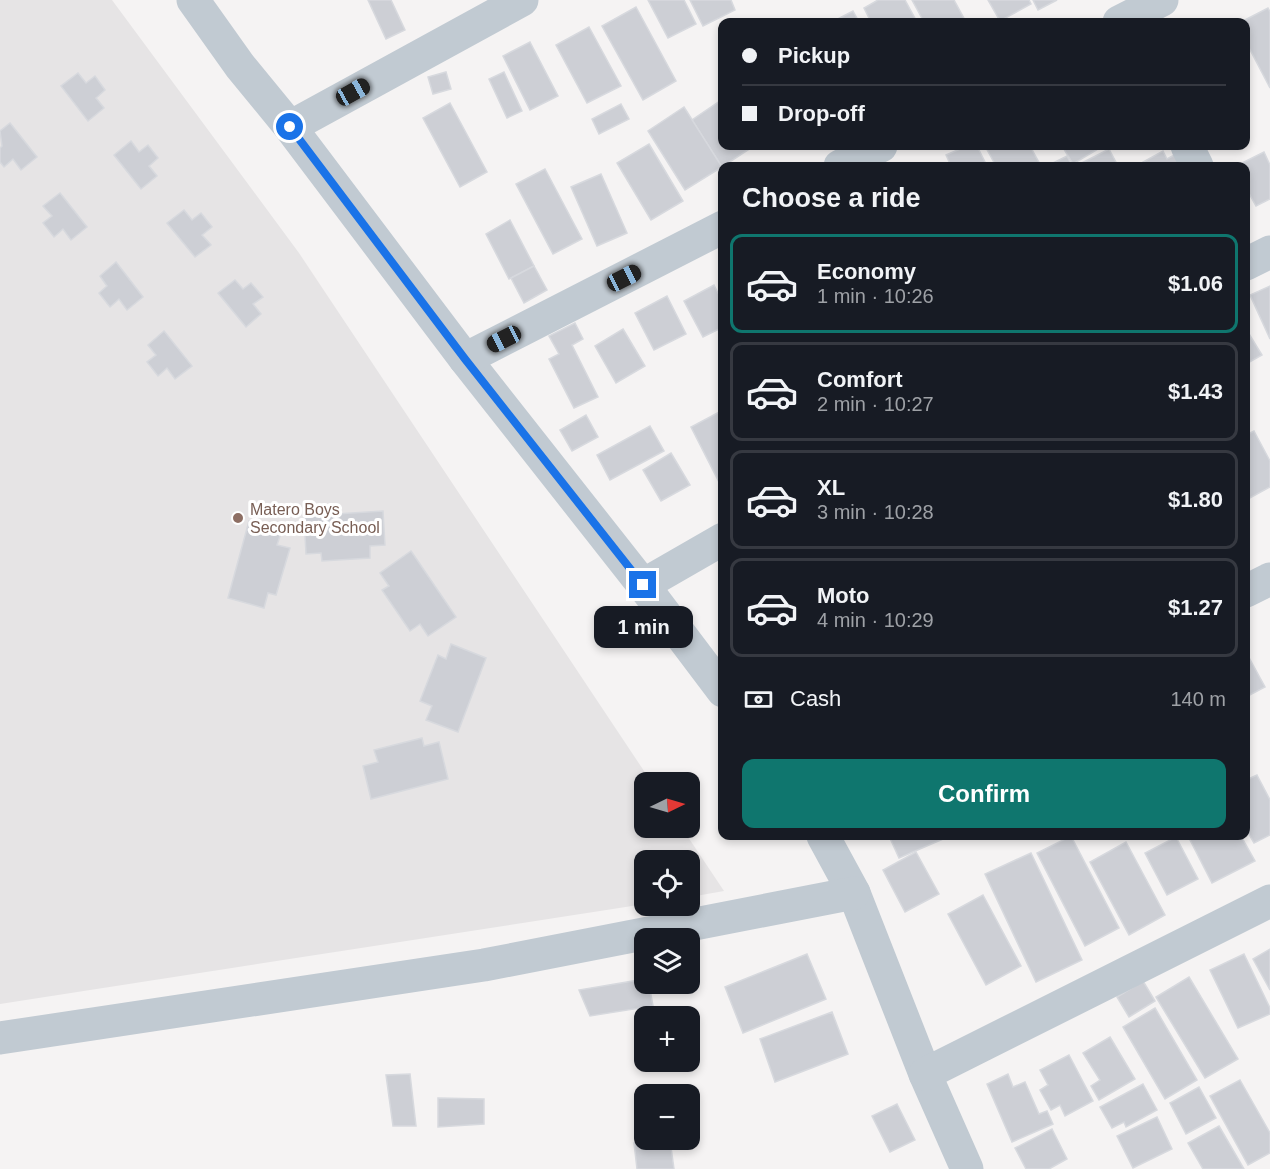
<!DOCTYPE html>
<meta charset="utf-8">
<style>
body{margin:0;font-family:Helvetica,sans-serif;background:#242831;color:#f1f3f6;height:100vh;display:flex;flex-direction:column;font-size:22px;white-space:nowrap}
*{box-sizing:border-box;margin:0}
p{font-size:20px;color:#9ea1a6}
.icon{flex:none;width:33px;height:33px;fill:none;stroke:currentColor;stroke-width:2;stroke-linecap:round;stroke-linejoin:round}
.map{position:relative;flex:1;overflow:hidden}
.details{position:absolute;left:718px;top:162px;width:532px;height:678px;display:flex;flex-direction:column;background:#171b24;border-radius:12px;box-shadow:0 3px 9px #0003}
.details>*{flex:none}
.top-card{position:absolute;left:718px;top:18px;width:532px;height:132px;border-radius:12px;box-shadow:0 3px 9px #0003;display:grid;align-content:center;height:132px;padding:0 24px;background:#171b24}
.needle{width:39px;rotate:85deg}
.fabs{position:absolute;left:634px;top:772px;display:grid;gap:12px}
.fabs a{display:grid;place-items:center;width:66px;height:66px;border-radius:12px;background:#171b24;box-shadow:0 3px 9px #0003;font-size:30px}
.end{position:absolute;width:27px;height:27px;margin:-14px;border:8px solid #1a73e8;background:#fff;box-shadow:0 0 0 3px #fff}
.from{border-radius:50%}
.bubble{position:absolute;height:42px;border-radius:12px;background:#171b24;box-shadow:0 3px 9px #0003;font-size:20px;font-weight:700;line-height:42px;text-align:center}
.car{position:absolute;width:18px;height:36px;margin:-18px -9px;border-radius:8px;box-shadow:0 0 4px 2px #0007;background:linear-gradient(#222 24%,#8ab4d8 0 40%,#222 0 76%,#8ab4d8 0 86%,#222 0)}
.top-card b{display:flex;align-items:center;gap:21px;height:57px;font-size:22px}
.top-card b+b{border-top:2px solid #363941}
.top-card i{width:15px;height:15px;background:#f1f3f6}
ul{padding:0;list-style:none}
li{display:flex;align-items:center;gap:18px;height:99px;margin:0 12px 9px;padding:0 12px;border:3px solid #363941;border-radius:12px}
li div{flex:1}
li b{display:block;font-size:22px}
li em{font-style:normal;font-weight:700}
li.selected{border-color:#0f766e}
li>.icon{width:54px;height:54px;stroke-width:1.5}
h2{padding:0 24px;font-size:27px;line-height:72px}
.pay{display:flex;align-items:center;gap:15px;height:66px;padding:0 24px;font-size:22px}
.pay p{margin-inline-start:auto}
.cta{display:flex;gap:12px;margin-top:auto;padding:12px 24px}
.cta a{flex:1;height:69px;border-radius:12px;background:#0f766e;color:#fff;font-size:24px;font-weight:700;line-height:69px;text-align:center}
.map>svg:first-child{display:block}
.education{fill:#e6e4e5}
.building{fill:#cdcfd5;stroke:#d7d9de;stroke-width:1.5}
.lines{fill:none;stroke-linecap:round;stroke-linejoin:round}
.minor{stroke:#c1cad2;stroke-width:33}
.route{stroke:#1a73e8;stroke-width:8}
.education-dot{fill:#8d6e63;stroke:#fff;stroke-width:2}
.labels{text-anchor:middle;stroke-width:6;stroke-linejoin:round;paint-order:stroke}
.education-label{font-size:16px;fill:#785e54;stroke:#fff;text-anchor:start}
</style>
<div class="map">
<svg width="1270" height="1169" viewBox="0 0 1270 1169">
<rect width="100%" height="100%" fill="#f5f3f3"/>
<polygon class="education" points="0,0 112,0 299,253 652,783 645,783 645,828 682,828 724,891 690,897 690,861 645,861 645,904 0,1004"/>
<g class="building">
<polygon points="368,0 391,0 405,30 386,39"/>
<polygon points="648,0 684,0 696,24 668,38"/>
<polygon points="690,0 731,0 735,10 703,26"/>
<polygon points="878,0 905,0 917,22 871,22 864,8"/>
<polygon points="912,0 954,0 966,22 924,22"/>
<polygon points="988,0 1029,0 1031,4 1000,21"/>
<polygon points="1033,0 1057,0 1038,10"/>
<polygon points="636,7 676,81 643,100 602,26"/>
<polygon points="1268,8 1270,12 1270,88 1246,42 1246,22 1241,22"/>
<polygon points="853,11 859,22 832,22"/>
<polygon points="589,27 621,86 587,103 556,45"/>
<polygon points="530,42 558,96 530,110 503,56"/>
<polygon points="446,72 451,89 433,94 428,77"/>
<polygon points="504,72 522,111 507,118 489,79"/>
<polygon points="78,73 86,83 95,76 105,90 96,98 104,108 88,121 61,86"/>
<polygon points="723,99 723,146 754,146 722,167 692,120"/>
<polygon points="450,103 487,172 460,187 423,118"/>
<polygon points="621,104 629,119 599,134 592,119"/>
<polygon points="684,107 722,167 685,190 648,131"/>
<polygon points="10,123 37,157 21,170 13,159 4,167 0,162 0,148 2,146 0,131"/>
<polygon points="131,141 139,152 148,145 158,158 149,166 157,176 141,189 114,155"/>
<polygon points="649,144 683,201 651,220 617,163"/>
<polygon points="967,146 977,146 987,166 951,166 946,155"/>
<polygon points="985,146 1030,146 1041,166 996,166"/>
<polygon points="1062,146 1103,146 1073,164"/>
<polygon points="1109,149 1118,166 1076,166"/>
<polygon points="1185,149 1195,166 1145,166 1143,162 1163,151 1167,159"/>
<polygon points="1264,152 1270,165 1270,199 1256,206 1246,188 1246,166 1236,166"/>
<polygon points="1067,156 1072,166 1047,166"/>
<polygon points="545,169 582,239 553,254 516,184"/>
<polygon points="601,174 627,233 597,246 571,187"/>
<polygon points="60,193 87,227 71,240 63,229 54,237 43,223 52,216 43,206"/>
<polygon points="184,210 192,220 201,213 212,227 202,235 211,245 195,257 167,223"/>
<polygon points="510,220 534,266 509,279 486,234"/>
<polygon points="116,262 143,297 127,310 119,299 110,307 99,293 107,286 100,276"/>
<polygon points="534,266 547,290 524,303 511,278"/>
<polygon points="235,280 243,289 251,283 263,297 253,304 261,314 246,327 218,293"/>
<polygon points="714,285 723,303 723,327 703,337 684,301"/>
<polygon points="1270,286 1270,339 1250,295"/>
<polygon points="667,296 686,334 654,350 635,313"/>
<polygon points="575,323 583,339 572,345 598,397 574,408 549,359 559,354 549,336"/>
<polygon points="623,329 645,366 616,383 595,346"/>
<polygon points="1246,329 1262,355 1246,364"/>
<polygon points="164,331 192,366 175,379 167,368 158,376 147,362 156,355 148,345"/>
<polygon points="723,410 723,479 719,482 691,427"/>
<polygon points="586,415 598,437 572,451 560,430"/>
<polygon points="650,426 664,451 610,480 597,455"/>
<polygon points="1254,431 1270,461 1270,487 1248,499 1246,435"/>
<polygon points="671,453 690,485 661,501 643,470"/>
<polygon points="383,511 385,545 370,546 370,558 322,561 321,553 306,554 304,516"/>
<polygon points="249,521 282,530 277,545 290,548 276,595 268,593 264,608 228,598"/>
<polygon points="411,551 456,617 428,636 420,624 410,631 382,590 389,586 380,573"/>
<polygon points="451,644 486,658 458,732 426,720 432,706 420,701 438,655 446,659"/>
<polygon points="1246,652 1265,687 1246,697"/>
<polygon points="422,738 424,746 439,742 448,779 371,799 363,766 378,762 374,750"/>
<polygon points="1257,775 1270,800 1270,835 1254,843 1246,829 1246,780"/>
<polygon points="889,836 950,836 899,858"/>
<polygon points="1071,836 1119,928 1085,946 1037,853"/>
<polygon points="1188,836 1229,836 1230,838 1241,836 1255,861 1212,883"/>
<polygon points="1176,837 1198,879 1167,895 1145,853"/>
<polygon points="1126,842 1165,915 1129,935 1090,862"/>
<polygon points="916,852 939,894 905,912 883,870"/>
<polygon points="1031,853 1082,960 1036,982 985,874"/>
<polygon points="983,895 1021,966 986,985 948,914"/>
<polygon points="1270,949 1270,990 1253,959"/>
<polygon points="807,954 826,999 743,1033 725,987"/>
<polygon points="1244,954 1270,1008 1270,1014 1238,1028 1210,970"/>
<polygon points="1189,977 1238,1059 1205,1078 1156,997"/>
<polygon points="645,979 645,984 649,984 653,1006 590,1016 579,990"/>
<polygon points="1143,981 1155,1001 1129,1017 1117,997"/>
<polygon points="1155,1008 1197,1080 1165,1099 1123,1027"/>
<polygon points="832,1012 848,1054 775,1082 760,1039"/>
<polygon points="1110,1037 1135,1079 1099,1100 1091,1086 1100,1080 1083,1053"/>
<polygon points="1069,1055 1093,1101 1065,1116 1060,1105 1051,1110 1040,1090 1048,1085 1040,1070"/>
<polygon points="410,1074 416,1126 393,1126 386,1075"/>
<polygon points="1008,1074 1013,1087 1025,1082 1039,1114 1047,1111 1053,1124 1012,1142 987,1084"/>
<polygon points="1240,1080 1270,1133 1270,1153 1248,1165 1210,1096"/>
<polygon points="1143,1084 1157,1110 1126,1127 1124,1122 1112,1128 1100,1107"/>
<polygon points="1199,1087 1216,1118 1186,1134 1170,1103"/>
<polygon points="438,1098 484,1099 484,1124 438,1127"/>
<polygon points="897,1104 915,1140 890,1152 872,1116"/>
<polygon points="1157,1117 1172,1149 1133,1168 1117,1136"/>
<polygon points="1219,1126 1244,1169 1203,1169 1188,1143"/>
<polygon points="1052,1129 1067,1159 1049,1169 1026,1169 1015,1148"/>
<polygon points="645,1137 645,1140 670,1140 674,1169 637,1169 634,1143"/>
</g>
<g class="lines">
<g class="minor">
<polyline points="193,0 240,66 290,127 465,359 643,585 723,691"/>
<polyline points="1119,22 1162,0"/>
<polyline points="290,127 522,0"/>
<polyline points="1187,146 1197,166"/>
<polyline points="840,166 881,146"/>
<polyline points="1246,264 1270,252"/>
<polyline points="465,359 723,227"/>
<polyline points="643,585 723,539"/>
<polyline points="1246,591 1270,579"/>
<polyline points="823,836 854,893 925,1074 967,1169"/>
<polyline points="0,1038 484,965 854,893"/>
<polyline points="925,1074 1270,901"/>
</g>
</g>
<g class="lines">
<polyline class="route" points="290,127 465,359 643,585"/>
</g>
<circle class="education-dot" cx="238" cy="518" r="6"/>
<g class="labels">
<g class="education-label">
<text x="250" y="515">Matero Boys<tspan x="250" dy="18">Secondary School</tspan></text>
</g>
</g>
</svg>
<div class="fabs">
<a><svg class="needle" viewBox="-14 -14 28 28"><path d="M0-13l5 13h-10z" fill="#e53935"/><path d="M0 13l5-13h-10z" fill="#9ea1a6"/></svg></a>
<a><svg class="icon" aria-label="locate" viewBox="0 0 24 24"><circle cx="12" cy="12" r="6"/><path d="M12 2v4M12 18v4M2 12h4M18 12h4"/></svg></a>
<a><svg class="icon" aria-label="layers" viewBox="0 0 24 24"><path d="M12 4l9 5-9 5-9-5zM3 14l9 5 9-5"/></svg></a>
<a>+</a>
<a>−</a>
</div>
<i class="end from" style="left:290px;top:127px"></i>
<i class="end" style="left:643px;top:585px"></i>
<div class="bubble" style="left:594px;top:606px;width:99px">1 min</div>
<i class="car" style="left:353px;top:92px;rotate:61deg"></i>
<i class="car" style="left:624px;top:278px;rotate:63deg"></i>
<i class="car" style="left:504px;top:339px;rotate:243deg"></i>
<div class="top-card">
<b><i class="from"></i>Pickup</b>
<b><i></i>Drop-off</b>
</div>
<section class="details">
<h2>Choose a ride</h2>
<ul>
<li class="selected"><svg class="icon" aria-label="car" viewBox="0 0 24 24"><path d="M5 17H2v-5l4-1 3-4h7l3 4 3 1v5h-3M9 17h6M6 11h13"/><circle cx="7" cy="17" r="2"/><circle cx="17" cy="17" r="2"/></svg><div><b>Economy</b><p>1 min · 10:26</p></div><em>$1.06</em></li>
<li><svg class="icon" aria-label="car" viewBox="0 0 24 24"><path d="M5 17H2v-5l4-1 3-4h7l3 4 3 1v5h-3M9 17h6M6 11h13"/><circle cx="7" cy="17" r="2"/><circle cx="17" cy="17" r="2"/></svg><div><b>Comfort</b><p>2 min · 10:27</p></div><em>$1.43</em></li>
<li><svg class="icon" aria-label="car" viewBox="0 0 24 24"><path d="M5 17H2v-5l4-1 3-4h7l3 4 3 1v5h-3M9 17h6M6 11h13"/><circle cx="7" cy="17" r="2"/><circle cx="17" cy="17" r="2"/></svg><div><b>XL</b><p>3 min · 10:28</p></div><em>$1.80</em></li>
<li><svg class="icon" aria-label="car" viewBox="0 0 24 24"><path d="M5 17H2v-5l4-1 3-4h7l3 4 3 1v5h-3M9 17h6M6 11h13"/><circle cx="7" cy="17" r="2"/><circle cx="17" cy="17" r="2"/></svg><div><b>Moto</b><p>4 min · 10:29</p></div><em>$1.27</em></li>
</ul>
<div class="pay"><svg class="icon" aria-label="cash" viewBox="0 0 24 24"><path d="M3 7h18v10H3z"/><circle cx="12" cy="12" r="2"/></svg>Cash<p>140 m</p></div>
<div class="cta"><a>Confirm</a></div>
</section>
</div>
